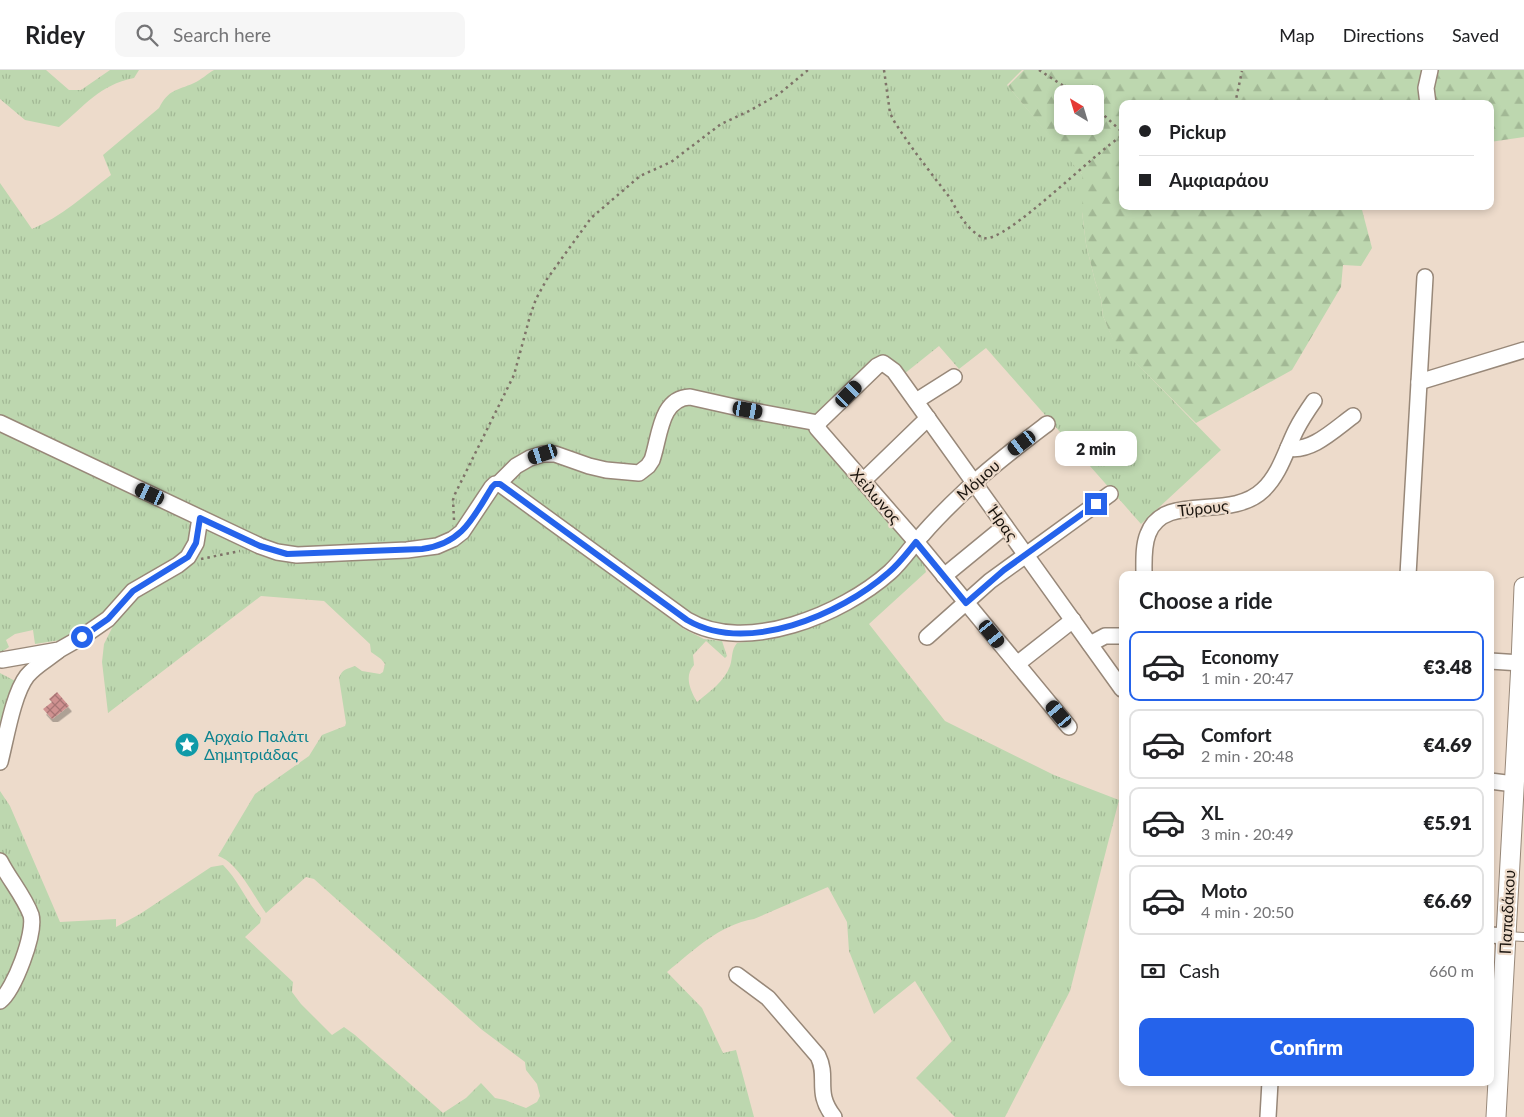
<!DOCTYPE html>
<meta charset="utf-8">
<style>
body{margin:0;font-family:Lato,sans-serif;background:#f6f6f6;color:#202124;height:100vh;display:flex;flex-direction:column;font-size:19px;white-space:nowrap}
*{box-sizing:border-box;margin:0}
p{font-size:16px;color:#757577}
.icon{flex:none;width:28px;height:28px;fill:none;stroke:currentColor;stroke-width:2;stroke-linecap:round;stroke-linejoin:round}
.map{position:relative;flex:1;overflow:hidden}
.side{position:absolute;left:1119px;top:501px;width:375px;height:515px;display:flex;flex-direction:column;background:#fff;border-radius:10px;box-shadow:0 2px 8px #0003}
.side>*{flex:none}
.hud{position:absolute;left:1119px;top:30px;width:375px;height:110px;border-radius:10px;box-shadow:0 2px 8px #0003;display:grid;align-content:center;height:110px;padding:0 20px;background:#fff}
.needle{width:32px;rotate:322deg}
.tools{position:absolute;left:1054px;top:15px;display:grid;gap:10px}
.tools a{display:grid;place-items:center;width:50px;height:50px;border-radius:10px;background:#fff;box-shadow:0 2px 8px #0003;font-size:25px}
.end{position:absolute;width:22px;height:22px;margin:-11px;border:6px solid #2563eb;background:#fff;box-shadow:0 0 0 2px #fff}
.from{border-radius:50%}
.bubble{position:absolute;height:35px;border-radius:10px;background:#fff;box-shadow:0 2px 8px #0003;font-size:16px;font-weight:800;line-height:35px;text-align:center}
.car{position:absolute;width:15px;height:30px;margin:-15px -8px;border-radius:6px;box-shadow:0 0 4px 1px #0007;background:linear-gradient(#222 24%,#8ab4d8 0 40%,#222 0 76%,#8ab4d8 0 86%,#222 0)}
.hud b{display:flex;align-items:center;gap:18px;height:48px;font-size:19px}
.hud b+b{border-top:1px solid #e0e0e0}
.hud i{width:12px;height:12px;background:#202124}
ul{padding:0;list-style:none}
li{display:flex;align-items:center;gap:15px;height:70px;margin:0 10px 8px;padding:0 10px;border:2px solid #e0e0e0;border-radius:10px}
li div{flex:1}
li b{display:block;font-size:19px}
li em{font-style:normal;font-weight:800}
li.current{border-color:#2563eb}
li>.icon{width:45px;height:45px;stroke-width:1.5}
h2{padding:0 20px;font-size:22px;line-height:60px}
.pay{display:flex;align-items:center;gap:12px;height:55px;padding:0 20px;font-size:19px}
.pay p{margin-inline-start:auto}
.cta{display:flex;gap:10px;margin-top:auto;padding:10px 20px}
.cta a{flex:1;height:58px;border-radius:10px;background:#2563eb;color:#fff;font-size:20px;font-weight:800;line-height:58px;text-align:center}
header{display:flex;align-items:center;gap:30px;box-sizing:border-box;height:70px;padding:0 25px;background:#fff;border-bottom:1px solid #e0e0e0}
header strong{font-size:24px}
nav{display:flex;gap:28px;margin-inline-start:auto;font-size:18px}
.search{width:350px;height:45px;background:#f6f6f6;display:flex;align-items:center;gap:12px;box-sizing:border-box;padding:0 18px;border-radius:10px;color:#757577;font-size:19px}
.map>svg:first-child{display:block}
.grass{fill:url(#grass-tufts)}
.forest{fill:url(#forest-firs);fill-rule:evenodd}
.building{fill:url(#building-cross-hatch);filter:url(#shadow)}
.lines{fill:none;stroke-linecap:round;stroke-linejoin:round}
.service-casing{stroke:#988879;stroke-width:10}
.minor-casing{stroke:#988879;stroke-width:18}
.tertiary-casing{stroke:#988879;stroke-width:21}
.path{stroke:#7e7268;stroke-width:2.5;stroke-dasharray:2.5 4;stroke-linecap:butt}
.service{stroke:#fff;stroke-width:8}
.minor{stroke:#fff;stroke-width:15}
.tertiary{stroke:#fff;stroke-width:19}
.route{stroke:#2563eb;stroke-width:6}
.labels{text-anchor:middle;stroke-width:4.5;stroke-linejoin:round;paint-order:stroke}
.street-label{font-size:16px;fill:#1a140e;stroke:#eddbcb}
.culture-label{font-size:16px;fill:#0d838f;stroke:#eddbcb;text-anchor:start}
</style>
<header>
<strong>Ridey</strong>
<div class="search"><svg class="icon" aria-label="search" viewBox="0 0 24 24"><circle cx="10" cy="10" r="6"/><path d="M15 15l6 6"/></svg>Search here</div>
<nav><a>Map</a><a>Directions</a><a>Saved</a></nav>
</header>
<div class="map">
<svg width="1524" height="1047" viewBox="0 0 1524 1047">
<defs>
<pattern id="grass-tufts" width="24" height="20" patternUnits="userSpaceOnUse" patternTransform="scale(1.25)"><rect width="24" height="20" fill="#bdd7af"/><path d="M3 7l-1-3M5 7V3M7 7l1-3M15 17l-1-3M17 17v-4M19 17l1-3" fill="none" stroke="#a2b895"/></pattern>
<pattern id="forest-firs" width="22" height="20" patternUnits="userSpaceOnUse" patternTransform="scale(1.25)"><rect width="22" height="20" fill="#bdd7af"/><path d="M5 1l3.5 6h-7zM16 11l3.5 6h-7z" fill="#a2b895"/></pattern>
<pattern id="building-cross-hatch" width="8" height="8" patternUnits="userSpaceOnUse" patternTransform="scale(1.25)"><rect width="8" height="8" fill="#cf9190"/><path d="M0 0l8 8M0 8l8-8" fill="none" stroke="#a77574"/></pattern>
<filter id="shadow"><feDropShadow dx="3" dy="5.5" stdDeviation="0" flood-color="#0004"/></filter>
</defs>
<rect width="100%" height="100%" fill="#eddbcb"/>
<g class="grass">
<path d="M0,0H46L69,20H81L110,0H139L134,8C99,15 85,36 59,57L25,50L0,29Z"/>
<path d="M214,0H1022L1007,15L1082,104V142L1086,174L1095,211L1101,229L1103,246L1113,269L1221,380L1141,454L986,278L959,299L939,276L904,304L893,291L812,350L907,473L905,476L881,501L842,528L790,551L751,558L703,552L503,410L454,461L429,473L309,480L272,476L0,349V113L32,159C61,147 86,124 111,105L103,85L159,38C169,19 176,21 194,13C201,10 207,4 214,0Z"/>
<path d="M0,361L188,450C194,460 189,471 185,481L81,562L61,570L35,574L33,560L15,564L6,570L9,577L0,583Z"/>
<path d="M497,422L502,424L684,559L704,569L722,571L727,586L725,588L706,571L693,585L694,595C684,606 690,620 697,632C710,621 724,612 730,596C733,587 731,580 737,573L777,568L825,550L916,483L923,491L926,502L869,554L945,651L1054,705L1119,730L1070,921L1005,1047H955L916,1008L952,971L915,911L874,944L849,881L847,852L828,817L754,849C719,855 694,880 667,902L702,938L723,983L736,980L754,1047H0V721L10,736L60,852L116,849V857L140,844L211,797L223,795C239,811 246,831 261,848L260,853L245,867L293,912L292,922L301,934L332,965L344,957L355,965L443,1043L466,1028L481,1013L495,1028L505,1030L526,1038L537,1032L540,1026L537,1014L526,1000L525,992L481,959L314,809L306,807L266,843C254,827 238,792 218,786L255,724L309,686L322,665L345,656L346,653L339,608C342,599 347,599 355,596L362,601L380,604L383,602L385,594L381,589L371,582L370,574L324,531L261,526L108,643L102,592L104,574L116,550L127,534L145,520L206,459L264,487L284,491L427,485L441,483L460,473Z"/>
<polygon points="0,603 17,612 0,660"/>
</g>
<path class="forest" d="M1024,0H1524V67L1490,72V34H1122V136H1361L1372,178L1361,196L1343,195L1341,217L1292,300L1196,353L1113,270L1103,246L1101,229L1095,211L1086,174L1082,142V104L1064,84L1008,16ZM1062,24H1095V56H1062Z"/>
<polygon class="building" points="57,622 69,636 52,649 43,639 52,632 49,629"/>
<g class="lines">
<defs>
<polyline id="service" points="1506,866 1524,867"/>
<g id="minor">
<polyline points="1428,34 1426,18 1430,0"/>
<polyline points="1419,312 1524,280"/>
<polyline points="916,331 954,307"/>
<path d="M0,353L260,476L277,482L297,485L407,480L437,476L453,469L462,462L492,417L495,414H500L687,550C746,585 843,544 890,502C902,491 911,477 922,465C935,450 950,435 965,421C990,397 1018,376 1047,354"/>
<path d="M1288,378C1311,383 1335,359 1353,346"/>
<polyline points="864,410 928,348"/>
<path d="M498,414L516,396L530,388L543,384H555L589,396L606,400L639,403L648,396L652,390C660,367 660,328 690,327L748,340L818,353"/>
<path d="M1144,505C1144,492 1143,476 1148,464C1164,421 1230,452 1263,420C1280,404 1286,380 1296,360C1301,350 1307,341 1314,331"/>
<polyline points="1408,505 1425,207"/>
<polyline points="944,506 1005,456"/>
<polyline points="927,567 990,511 1110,424"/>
<polyline points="1090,574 1105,566 1122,566"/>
<polyline points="2,590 59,580 82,567 108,549 133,521 178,495 188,487 196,473 200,448"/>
<polyline points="1490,591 1521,593"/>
<polyline points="1017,594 1073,550"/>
<polyline points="1069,657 918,474 817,358 820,351 877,296 883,293 894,301 1122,619"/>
<path d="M0,692C6,669 13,624 27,606C35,596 48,589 58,581"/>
<polyline points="1490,711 1514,714"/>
<path d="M0,791C9,809 24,826 31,845C36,863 14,920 0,931"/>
<polyline points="1490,865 1506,866"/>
<path d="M737,905L768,928L818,986C829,1008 814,1022 834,1047"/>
<polyline points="1268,1047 1270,1012"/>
</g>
<polyline id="tertiary" points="1496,1047 1521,593 1524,517"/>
</defs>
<use href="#service" class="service-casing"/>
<use href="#minor" class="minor-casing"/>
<use href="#tertiary" class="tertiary-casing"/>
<g class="path">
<path d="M884,0L890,43L894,51C911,78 931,103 950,128C955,136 958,144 964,151C968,157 977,166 984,168C1005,174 1097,80 1122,66"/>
<polyline points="1039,0 1076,24"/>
<polyline points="1235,34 1242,1"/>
<polyline points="1095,37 1121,61 1122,65"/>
<polyline points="454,450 453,430 455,424 514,305 530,246 536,229 547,209 591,148 640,106 671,92 721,54 751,40 779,24 808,0"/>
<polyline points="201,489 240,481"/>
</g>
<use href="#service" class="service"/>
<use href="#minor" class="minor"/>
<use href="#tertiary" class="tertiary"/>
</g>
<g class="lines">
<path class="route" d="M82,567L108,549L133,521L188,487L196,473L200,448L260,476L287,484L422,479C462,474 473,448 492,417L495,414H500L687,550C747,585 840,545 888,503C899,494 907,483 916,472L966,533L1004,500L1096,434"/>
</g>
<defs>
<symbol id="sight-disc" viewBox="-11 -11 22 22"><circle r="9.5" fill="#0f9aa8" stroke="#eddbcb"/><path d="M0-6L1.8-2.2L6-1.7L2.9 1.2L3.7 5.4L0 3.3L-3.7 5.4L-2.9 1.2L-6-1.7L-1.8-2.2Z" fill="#fff"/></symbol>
</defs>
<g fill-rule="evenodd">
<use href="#sight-disc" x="173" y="661" width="28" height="28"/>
</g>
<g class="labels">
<g class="street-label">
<text transform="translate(978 410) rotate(-42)" y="6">Μόμου</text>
<text transform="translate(876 426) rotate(49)" y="6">Χείλωνος</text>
<text transform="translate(1203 438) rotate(-6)" y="6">Τύρους</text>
<text transform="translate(1003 453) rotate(54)" y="6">Ήρας</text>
<text transform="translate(1507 842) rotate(-87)" y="6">Παπαδάκου</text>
</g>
<g class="culture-label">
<text x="204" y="672">Αρχαίο Παλάτι<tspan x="204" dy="18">Δημητριάδας</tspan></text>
</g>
</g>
</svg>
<div class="tools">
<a><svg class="needle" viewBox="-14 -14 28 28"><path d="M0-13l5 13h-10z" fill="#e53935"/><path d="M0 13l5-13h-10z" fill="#757577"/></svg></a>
</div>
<i class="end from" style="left:82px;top:567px"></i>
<i class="end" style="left:1096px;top:434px"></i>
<div class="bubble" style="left:1055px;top:361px;width:82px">2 min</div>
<i class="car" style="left:849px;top:324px;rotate:44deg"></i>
<i class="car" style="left:748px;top:340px;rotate:100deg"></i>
<i class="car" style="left:1022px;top:373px;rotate:233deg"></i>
<i class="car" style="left:543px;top:384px;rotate:252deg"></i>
<i class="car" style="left:150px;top:424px;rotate:295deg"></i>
<i class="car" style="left:992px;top:564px;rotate:141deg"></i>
<i class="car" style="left:1059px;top:644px;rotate:320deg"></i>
<div class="hud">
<b><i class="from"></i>Pickup</b>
<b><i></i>Αμφιαράου</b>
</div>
<section class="side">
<h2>Choose a ride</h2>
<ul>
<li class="current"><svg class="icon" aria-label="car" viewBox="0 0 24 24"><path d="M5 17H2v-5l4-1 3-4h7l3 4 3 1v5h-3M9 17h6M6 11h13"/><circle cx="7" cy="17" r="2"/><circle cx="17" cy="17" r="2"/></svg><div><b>Economy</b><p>1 min · 20:47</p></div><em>€3.48</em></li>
<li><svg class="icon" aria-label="car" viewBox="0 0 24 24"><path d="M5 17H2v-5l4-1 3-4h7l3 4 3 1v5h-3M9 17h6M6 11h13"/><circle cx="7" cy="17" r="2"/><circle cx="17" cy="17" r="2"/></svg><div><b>Comfort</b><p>2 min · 20:48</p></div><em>€4.69</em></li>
<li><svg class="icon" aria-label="car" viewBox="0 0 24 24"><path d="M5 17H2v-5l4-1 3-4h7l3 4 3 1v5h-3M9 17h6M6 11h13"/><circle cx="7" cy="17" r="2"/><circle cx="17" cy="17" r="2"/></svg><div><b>XL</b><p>3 min · 20:49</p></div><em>€5.91</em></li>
<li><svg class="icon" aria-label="car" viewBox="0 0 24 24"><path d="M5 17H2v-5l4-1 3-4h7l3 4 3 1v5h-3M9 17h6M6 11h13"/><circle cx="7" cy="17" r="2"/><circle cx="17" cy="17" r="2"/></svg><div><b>Moto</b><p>4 min · 20:50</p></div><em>€6.69</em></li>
</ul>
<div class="pay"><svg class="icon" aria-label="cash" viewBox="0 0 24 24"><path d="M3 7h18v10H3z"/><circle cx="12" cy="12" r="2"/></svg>Cash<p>660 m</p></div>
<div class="cta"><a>Confirm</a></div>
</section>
</div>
